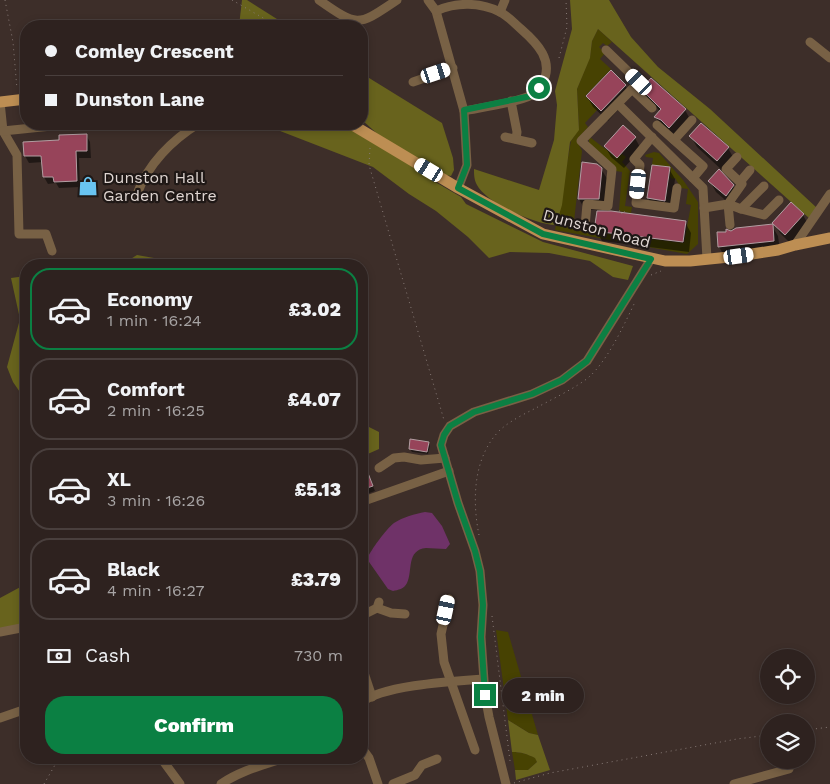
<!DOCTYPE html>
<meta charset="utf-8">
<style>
body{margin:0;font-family:"Work Sans",sans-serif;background:#3a2f2c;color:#f1f3f6;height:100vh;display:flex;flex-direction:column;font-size:19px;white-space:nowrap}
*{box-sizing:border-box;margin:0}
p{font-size:16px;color:#a7a4a4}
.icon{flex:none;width:28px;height:28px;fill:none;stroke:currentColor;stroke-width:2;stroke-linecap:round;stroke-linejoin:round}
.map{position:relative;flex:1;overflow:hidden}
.panel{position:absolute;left:20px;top:259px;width:348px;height:505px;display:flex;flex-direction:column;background:#2e221f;border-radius:20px;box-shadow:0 2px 8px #0003,0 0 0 1px #493f3d}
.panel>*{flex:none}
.guide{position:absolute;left:20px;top:20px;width:348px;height:110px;border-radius:20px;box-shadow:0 2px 8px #0003,0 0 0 1px #493f3d;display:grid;align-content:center;height:110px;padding:0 25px;background:#2e221f}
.fabs{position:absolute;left:760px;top:649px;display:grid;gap:10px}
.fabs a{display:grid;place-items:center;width:55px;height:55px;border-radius:50%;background:#2e221f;box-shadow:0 2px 8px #0003,0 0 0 1px #493f3d;font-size:25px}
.end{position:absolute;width:22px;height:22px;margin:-11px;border:6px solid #0b8043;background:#fff;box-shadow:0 0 0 2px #fff}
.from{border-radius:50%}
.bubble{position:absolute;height:35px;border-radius:18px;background:#2e221f;box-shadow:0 2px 8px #0003,0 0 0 1px #493f3d;font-size:16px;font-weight:800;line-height:35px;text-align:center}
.car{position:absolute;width:15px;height:30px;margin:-15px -8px;border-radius:6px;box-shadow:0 0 4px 1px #0007;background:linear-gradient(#fff 24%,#345 0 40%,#fff 0 76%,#345 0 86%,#fff 0)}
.guide b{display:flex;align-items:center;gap:18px;height:48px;font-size:19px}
.guide b+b{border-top:1px solid #493f3d}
.guide i{width:12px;height:12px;background:#f1f3f6}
ul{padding:9px 0 0;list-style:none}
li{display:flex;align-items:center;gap:15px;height:82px;margin:0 10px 8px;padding:0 15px;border:2px solid #493f3d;border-radius:20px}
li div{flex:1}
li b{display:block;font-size:19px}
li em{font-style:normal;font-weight:800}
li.selected{border-color:#0b8043}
li>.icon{width:45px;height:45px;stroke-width:1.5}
.pay{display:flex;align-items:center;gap:12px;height:55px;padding:0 25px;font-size:19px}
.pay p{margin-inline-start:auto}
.primary-button{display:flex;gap:10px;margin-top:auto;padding:10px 25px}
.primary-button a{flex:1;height:58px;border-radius:20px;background:#0b8043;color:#fff;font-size:20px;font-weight:800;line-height:58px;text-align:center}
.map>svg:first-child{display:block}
.green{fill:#474202}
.forest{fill:#68631d}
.water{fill:#6f3268}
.shadow{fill:#0007}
.building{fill:#97445a;stroke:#b29ea2}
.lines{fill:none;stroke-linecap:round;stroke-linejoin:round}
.path{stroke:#887b77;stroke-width:1;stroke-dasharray:1 4;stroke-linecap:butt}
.minor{stroke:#786145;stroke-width:9}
.major{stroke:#bd8e53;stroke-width:11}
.route{stroke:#0b8043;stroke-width:6}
.labels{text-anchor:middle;stroke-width:4.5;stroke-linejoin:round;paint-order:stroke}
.poi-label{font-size:16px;fill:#dfd5d1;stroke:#1f1816;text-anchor:start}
.street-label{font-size:16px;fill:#dfd5d1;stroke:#1f1816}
</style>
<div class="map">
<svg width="830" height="784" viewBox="0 0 830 784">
<rect width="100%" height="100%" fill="#3d2e29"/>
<g class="green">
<polygon points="598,29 612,42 607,46 603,43 599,47 605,53 600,59 611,69 585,96 598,109 585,123 588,127 579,137 579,145 582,151 573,230 684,243 691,205 686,204 688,189 681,188 675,178 672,179 670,176 671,167 652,165 653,158 646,157 645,155 654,152 659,153 683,180 698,202 698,244 687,254 555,230 571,141 579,129 577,89 590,57 592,41"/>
<polygon points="591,138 617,158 622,154 626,157 622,162 630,171 625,206 632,207 631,213 619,211 622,172 616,171 589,144 589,139"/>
<polygon points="496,630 508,632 538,735 529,733 508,720"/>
<path d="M512,752C521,752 527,754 536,758L537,762L528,770H515Z"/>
</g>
<g class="forest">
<polygon points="242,0 247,0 288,26 239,26"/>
<path d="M570,0H609L631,37L658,67L710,109L817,208L809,218L598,29L592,41L590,58L577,89L579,130L570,142L562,205L556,225C536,225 486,203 477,185C474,180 474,174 474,169L539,190L554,140L557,105L555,91L572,29Z"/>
<polygon points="361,73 442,123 453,158 454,170 451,176 441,174 383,139 361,119"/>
<polygon points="262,124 341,124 371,138 437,183 461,197 466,204 543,242 633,266 628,280 613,277 590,261 549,253 510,252 489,258 468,237 436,211 409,194 373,167"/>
<polygon points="137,255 154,258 155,265 121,265"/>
<polygon points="26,276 26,401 13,382 7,367 20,319 11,278"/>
<polygon points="369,427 379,432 379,449 361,457 361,428"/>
<polygon points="26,584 26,625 0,631 0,598"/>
<path d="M508,720L529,733L538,735L550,770L516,780L515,770H528L537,762L535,758C527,754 521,752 512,752Z"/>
</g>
<path class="water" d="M425,512L432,513L442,526L450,544L446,549C439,549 432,548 426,548C406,550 413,571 407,583C404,589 398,590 393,591L388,589L367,559C371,550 386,529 394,523C403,517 415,514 425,512Z"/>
<g class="shadow">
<polygon points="651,80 685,110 691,121 676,138 662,128 656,117 661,112 649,100 643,89"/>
<polygon points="625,85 631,96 608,121 593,107 587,96"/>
<polygon points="623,127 635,138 641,149 624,168 611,157 605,146"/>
<polygon points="86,135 90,142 91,158 79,158 80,187 59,188 56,183 48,184 44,177 43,162 29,163 25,156 24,143 60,141"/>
<polygon points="691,137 728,148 734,159 723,171 697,147"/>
<polygon points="601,169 608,180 604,209 585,210 579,199"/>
<polygon points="669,169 675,179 671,211 654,209 648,198"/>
<polygon points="710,181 733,186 739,196 732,206 716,192"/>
<polygon points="803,215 809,226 792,245 780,233 774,223"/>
<polygon points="685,222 691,233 689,252 602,241 596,230"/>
<polygon points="772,226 778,236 780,251 725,257 719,247 731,233"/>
<polygon points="428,443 430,446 428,454 412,452 410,449"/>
<polygon points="365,467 375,491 361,496 361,483"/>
</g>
<g class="building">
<polygon points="611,70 626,85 601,111 586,96"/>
<polygon points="651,78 686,109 669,128 661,120 654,117 661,109 641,89"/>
<polygon points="701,123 729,147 717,161 689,136"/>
<polygon points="623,125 636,137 617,158 604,146"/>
<polygon points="87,134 87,151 76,151 77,181 54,182 53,177 43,177 41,156 24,156 23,142 59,140 59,135"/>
<polygon points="582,162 597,164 602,168 599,199 578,199"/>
<polygon points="652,165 670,167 665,201 647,198"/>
<polygon points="719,169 734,185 726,196 708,181"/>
<polygon points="791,202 804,214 785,235 772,223"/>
<polygon points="597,211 611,211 686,221 683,242 594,231"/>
<polygon points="773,224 774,241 718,247 717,232 726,232 726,229 731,231 736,228"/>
<polygon points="410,439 429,442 427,452 409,449"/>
<polygon points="361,455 373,486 361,490"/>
</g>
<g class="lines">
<g class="path">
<polyline points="5,0 13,42 17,89"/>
<polyline points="232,0 277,26"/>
<polyline points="559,58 567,27 566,0"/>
<polyline points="361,111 364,120"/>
<polyline points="370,148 369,165 444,420"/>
<polygon points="619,211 625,212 624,214 618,213"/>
<polyline points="651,275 661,271"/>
<path d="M479,535C472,500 473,457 500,430C510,421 524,414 536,408C552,399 576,388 589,377C608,360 624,325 635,302"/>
<polyline points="492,616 510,761"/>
<polyline points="806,730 830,727"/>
<polyline points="514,783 550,773 737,739 769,735"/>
<polyline points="44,784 59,758"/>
</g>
<g class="minor">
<path d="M319,0C359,28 358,26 397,0"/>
<polyline points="428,0 436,11 464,111 467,165 458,188"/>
<path d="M436,11C456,2 480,2 500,12C508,16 514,23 521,29C537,43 555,61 542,84C539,88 535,92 531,95C521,102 478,108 464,111"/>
<polyline points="500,12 505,0"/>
<polyline points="810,42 830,58"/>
<polyline points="413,82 453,68"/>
<polyline points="632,89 652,108"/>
<polyline points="511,101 517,132 516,139"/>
<polyline points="0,102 3,131 17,155 19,234 46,234 52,251"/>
<polyline points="618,104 703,188 707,259"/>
<polyline points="657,125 703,166 693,178"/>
<polyline points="3,131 71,124"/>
<polyline points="505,137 532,143"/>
<polyline points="652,137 634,159 640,165 636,203 674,208 677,188"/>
<polyline points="674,140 692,120"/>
<polyline points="740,182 750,170"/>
<path d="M137,194C148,164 172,140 198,124"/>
<polyline points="704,208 728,204 742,184 726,169 737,157"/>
<polyline points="741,209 764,215 779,200"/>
<polyline points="730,225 728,204 741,209 764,186"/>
<polyline points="585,227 587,204 608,206 612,169 581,141 639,82 606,50"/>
<polyline points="795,245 830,194"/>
<polyline points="379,468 394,458 404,457 421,460 445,458"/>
<polyline points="361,502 449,471"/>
<polyline points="449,599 441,634 444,662 475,750"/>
<polyline points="377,608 391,613 405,614"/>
<polyline points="361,616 377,608 379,602"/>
<polyline points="0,632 26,627"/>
<polyline points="361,664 372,697"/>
<path d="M361,703C381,685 456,681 483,679"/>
<polyline points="0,718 26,709"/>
<polyline points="361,747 369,758 378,784"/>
<polyline points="161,758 180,784"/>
<path d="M221,784C240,771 263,765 284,758"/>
<polyline points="393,784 415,775 422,765 437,759"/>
<polyline points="506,784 489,717 485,695 481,637 483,605 480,571 475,551 458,503 441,445 444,435 450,426 474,412 532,394 562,380 587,361 651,259"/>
<polyline points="734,784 789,769"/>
</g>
<g class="major">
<polyline points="0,102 26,99"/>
<polyline points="351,124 458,188 543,234 665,261 690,261 739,256 778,250 795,245 830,238"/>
</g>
</g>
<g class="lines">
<polyline class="route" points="485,695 481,637 483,605 480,571 475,551 458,503 441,445 444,435 450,426 474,412 532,394 562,380 587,361 651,259 543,234 458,188 467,165 464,110 531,96 539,88"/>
</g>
<defs>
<symbol id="shop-bare" viewBox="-9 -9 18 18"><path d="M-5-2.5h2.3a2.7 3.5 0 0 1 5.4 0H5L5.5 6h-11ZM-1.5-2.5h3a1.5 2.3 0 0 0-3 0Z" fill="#69c4f1" stroke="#1f1816" stroke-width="2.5" paint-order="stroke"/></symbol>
</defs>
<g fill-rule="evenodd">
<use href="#shop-bare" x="74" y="172" width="28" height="28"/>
</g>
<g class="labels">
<g class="poi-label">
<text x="103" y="183">Dunston Hall<tspan x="103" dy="18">Garden Centre</tspan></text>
</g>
<g class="street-label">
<text transform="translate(597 228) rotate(15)" y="6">Dunston Road</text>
</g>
</g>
</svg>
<div class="fabs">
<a><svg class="icon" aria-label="locate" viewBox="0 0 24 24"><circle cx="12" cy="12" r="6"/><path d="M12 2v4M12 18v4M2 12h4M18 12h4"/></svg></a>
<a><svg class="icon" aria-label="layers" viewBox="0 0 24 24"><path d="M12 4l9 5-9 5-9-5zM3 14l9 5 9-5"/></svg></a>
</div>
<i class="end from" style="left:539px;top:88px"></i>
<i class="end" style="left:485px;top:695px"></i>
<div class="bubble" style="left:502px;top:678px;width:82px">2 min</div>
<i class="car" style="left:436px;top:73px;rotate:72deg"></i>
<i class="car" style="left:639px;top:82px;rotate:314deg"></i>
<i class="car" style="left:429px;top:170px;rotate:301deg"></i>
<i class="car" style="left:638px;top:184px;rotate:186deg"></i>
<i class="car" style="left:739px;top:256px;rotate:82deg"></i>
<i class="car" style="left:446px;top:610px;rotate:12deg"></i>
<div class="guide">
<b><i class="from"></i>Comley Crescent</b>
<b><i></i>Dunston Lane</b>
</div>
<section class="panel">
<ul>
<li class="selected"><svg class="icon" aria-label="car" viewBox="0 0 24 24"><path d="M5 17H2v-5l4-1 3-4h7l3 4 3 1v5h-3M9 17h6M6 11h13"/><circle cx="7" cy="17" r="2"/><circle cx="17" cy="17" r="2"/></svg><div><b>Economy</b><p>1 min · 16:24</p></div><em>£3.02</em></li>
<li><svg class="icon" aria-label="car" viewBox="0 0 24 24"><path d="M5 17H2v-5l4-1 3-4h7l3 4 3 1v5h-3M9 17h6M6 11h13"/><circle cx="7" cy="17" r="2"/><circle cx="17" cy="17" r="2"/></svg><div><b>Comfort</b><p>2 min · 16:25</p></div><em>£4.07</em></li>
<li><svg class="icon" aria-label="car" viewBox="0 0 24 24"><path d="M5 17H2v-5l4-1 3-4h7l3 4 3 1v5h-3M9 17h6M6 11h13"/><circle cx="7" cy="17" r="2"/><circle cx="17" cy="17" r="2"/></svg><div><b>XL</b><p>3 min · 16:26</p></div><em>£5.13</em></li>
<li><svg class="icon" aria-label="car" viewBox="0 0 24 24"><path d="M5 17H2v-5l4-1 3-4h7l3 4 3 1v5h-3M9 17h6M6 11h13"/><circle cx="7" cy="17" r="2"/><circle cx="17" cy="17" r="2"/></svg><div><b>Black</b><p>4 min · 16:27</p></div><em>£3.79</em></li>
</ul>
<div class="pay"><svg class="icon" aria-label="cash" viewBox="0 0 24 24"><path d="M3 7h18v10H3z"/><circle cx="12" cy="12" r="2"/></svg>Cash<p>730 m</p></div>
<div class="primary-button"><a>Confirm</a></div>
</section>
</div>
